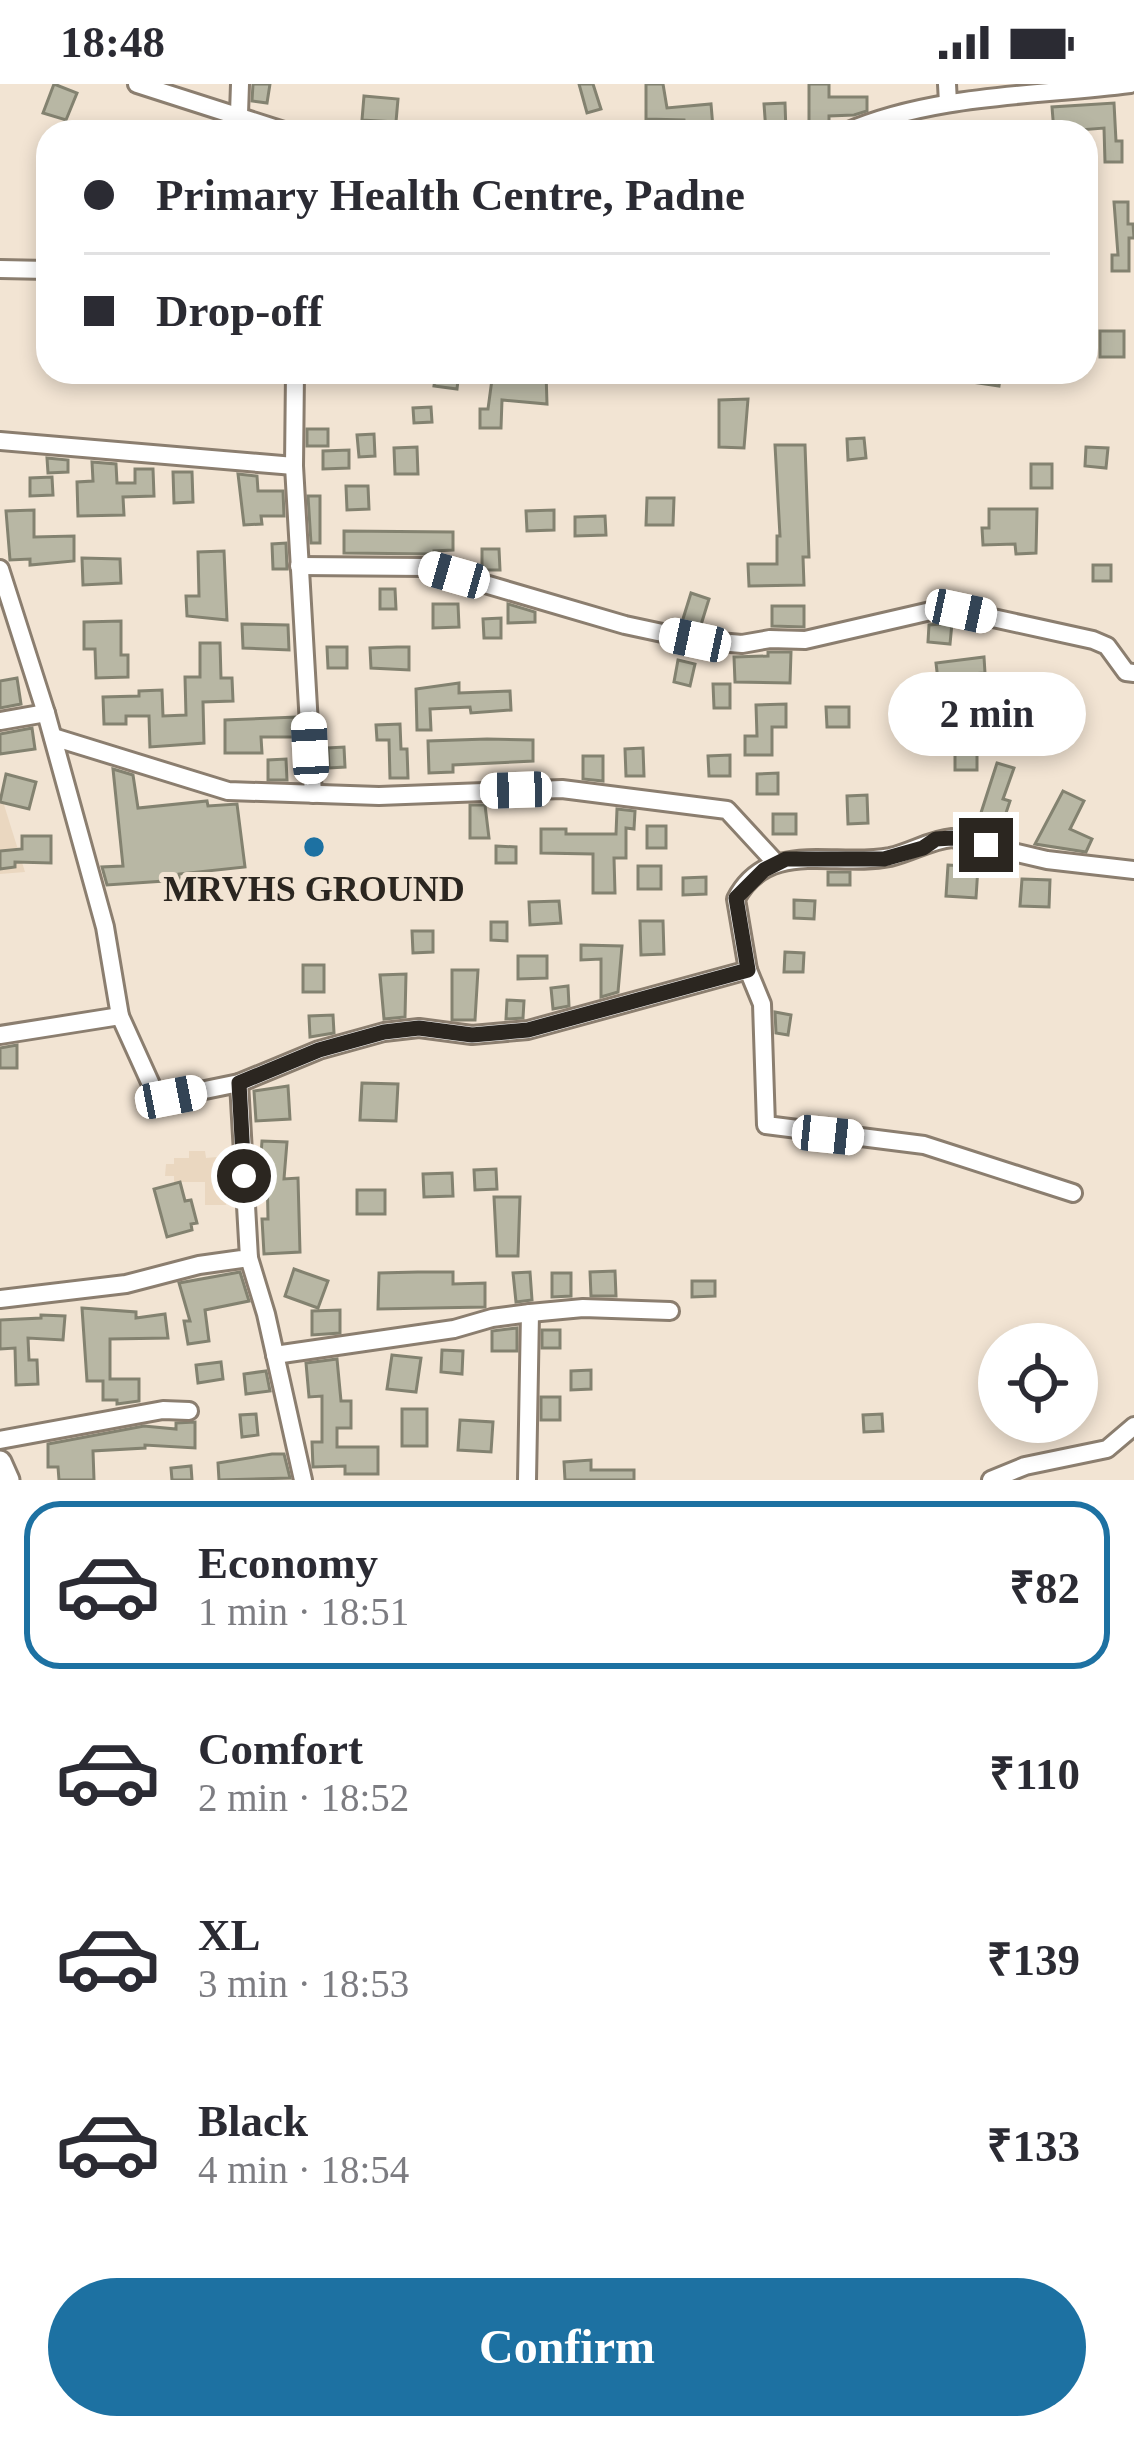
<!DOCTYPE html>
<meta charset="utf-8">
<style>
body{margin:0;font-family:Georgia,serif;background:#f2f2f3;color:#2b2b33;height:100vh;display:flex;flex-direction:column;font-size:45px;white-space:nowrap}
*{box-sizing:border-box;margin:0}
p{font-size:39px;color:#7c7c81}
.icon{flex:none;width:66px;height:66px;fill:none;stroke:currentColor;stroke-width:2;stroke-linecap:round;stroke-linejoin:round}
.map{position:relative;height:1396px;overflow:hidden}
.side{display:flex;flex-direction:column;background:#fff;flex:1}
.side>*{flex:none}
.top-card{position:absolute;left:36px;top:36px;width:1062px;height:264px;border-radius:36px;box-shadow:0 6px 18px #0003;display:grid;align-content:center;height:264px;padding:0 48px;background:#fff}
.buttons{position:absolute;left:978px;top:1239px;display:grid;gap:24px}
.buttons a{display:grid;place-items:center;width:120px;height:120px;border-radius:50%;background:#fff;box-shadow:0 6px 18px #0003;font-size:60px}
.end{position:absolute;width:54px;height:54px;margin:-27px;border:15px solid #2b2620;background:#fff;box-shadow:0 0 0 6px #fff}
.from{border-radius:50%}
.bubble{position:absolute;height:84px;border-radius:42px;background:#fff;box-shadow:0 6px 18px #0003;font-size:39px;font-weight:700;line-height:84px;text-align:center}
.car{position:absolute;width:36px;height:72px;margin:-36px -18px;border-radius:15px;box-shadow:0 0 9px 3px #0007;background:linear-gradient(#fff 24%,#345 0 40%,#fff 0 76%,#345 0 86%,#fff 0)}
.top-card b{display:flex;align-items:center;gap:42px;height:114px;font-size:45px}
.top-card b+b{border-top:3px solid #e1e1e2}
.top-card i{width:30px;height:30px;background:#2b2b33}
ul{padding:21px 0 0;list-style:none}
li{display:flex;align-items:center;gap:36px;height:168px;margin:0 24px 18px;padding:0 24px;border:6px solid transparent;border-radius:36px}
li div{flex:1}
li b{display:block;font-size:45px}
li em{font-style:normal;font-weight:700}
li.selected{border-color:#1d71a2}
li>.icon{width:108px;height:108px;stroke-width:1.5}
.primary-button{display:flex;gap:24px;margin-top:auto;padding:24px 48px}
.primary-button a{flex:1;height:138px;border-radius:72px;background:#1d71a2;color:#fff;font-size:48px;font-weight:700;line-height:138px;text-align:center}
.status{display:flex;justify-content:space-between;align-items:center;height:84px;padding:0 60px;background:#fff;direction:ltr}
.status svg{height:33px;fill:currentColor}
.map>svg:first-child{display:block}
.built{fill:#ead7c0}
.building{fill:#b8b7a4;stroke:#838270;stroke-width:3}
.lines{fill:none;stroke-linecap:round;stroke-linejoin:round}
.minor-casing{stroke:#8b7e6f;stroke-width:22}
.major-casing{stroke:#8b7e6f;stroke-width:27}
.minor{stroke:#fff;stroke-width:16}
.major{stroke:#fff;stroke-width:21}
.route{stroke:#2b2620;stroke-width:15}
.poi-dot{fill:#1d71a2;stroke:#f2e4d3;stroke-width:4.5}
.labels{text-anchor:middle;stroke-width:10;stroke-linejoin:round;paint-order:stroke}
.poi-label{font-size:36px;font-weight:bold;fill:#2b2620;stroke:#f2e4d3}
</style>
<div class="status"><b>18:48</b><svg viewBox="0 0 49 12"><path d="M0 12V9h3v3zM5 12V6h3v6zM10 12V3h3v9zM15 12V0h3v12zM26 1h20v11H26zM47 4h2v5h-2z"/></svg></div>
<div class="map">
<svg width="1134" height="1396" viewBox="0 0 1134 1396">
<rect width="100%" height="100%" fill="#f2e4d3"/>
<g class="built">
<polygon points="0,708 25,788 0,790"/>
<polygon points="189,1067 205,1067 206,1074 239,1071 239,1098 231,1098 226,1121 205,1121 205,1098 174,1098 174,1092 165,1092 166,1080 174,1080 174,1074 189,1074"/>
</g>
<g class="building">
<polygon points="54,0 77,9 66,36 43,29"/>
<polygon points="253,0 270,0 267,19 252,17"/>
<polygon points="579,0 593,0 601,25 587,29"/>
<polygon points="646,0 663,0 667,24 711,20 713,44 685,46 684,36 646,35"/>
<polygon points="809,0 829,0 829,13 867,13 867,27 854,31 829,32 829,43 809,43"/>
<polygon points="364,12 398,15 396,38 362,36"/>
<polygon points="785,19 786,48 766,48 764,20"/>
<polygon points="1114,19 1116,57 1122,57 1122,78 1105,78 1104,44 1054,48 1052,23"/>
<polygon points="1114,118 1128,118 1128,140 1133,140 1134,154 1129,154 1129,187 1112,187 1112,171 1118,171"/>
<rect x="1100" y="247" width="24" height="26"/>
<polygon points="436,288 459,288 457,305 434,302"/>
<polygon points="493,288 517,292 546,288 547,320 502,316 501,344 480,344 480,325 488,325"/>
<polygon points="967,288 1001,288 999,302 965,297"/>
<polygon points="748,315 744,364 719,363 719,316"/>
<polygon points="431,323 432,338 414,339 413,324"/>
<rect x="307" y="345" width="21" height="17"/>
<polygon points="374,350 375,372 359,373 357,351"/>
<polygon points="864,354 866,374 848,376 847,355"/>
<polygon points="775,361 805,361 809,473 803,473 804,501 749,502 748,480 777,480 777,452 780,452"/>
<polygon points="417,363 418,390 395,390 394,364"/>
<polygon points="1086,363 1108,364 1106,384 1085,382"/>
<polygon points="349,366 349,384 323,385 323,367"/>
<polygon points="47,374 68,376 68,388 48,389"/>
<polygon points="92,378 116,380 117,399 135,399 135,385 153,385 154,412 123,413 124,431 78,432 77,398 93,397"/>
<rect x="1031" y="380" width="21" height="24"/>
<polygon points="173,388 192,388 193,418 174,419"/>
<polygon points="238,390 257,392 258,407 283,407 284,432 261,432 262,440 244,441"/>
<polygon points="52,393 53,411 30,412 30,394"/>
<polygon points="346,402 368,402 369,425 347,426"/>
<polygon points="308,412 320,412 320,459 311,459"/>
<polygon points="647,414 674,414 673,441 646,441"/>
<polygon points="989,425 1037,425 1036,469 1016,470 1015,460 983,461 982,444 989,444"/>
<polygon points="34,426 34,453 74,452 74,477 30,481 30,475 10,476 6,427"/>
<polygon points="554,426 554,446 527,447 526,427"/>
<polygon points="605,432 606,451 575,452 575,433"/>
<polygon points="344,447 453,448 453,466 434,467 434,470 344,469"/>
<polygon points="286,459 287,485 273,485 272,460"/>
<polygon points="482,465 499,465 500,486 482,486"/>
<polygon points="224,467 227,536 187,532 186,512 199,512 198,468"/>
<polygon points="82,474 120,475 121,499 83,501"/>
<rect x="1093" y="481" width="18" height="16"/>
<polygon points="380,505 395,505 396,525 380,525"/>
<polygon points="691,509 709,515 700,544 682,538"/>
<polygon points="433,520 458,520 459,543 433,544"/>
<polygon points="508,520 535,528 535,538 508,539"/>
<polygon points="772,522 804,522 804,543 772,542"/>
<polygon points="501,534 501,554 484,554 483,535"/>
<polygon points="121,537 121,571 128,571 128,593 96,594 95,565 84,565 84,538"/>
<polygon points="952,539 950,560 928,558 929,541"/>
<polygon points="242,540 288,541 289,566 243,564"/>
<polygon points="200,559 220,559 221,594 232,594 233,617 203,618 204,659 150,663 149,632 126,632 126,640 104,640 103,613 139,612 139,607 162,606 163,632 186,631 185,593 200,593"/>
<polygon points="327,563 347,563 347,584 328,584"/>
<polygon points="397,563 409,563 409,586 371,584 370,564"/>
<polygon points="768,568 791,568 790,599 735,598 734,573 768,572"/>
<polygon points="984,573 985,589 957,591 958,631 942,631 936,579"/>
<polygon points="678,576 695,580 690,602 674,598"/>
<polygon points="17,594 21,620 0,624 0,597"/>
<polygon points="459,599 459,609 510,607 511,626 471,629 470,623 430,625 431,646 417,646 416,605"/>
<polygon points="713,600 730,600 730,624 714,624"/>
<polygon points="786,620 786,643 772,643 772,671 745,671 745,652 757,652 756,621"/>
<polygon points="826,623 849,623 849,643 827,643"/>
<polygon points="296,633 297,653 261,653 262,669 225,669 225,636"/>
<polygon points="400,640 401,665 407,665 408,694 390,694 389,656 377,656 376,641"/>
<polygon points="32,644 35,665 0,670 0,650"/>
<polygon points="487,655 533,656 533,677 453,681 453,688 429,689 428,657"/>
<polygon points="344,663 345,683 329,684 328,664"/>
<polygon points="643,664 644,692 626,692 625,665"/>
<rect x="955" y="668" width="22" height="18"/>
<polygon points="730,671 730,692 709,692 708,672"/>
<polygon points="583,672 603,672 603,697 583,695"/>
<polygon points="286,675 287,696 268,696 268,676"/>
<polygon points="997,679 1014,684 1003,715 1010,717 1002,741 979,735"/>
<polygon points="113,685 133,691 138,724 207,717 208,722 237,720 245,783 179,790 179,796 107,801 102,783 123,782"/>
<polygon points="778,689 778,710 757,710 757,690"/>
<polygon points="6,690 36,698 29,725 0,718"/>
<polygon points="1063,707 1084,717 1070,745 1092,755 1086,768 1035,760"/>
<polygon points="867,711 868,739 848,740 847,712"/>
<polygon points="470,721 485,721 489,754 470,754"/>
<polygon points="617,725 635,727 634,745 626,744 626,774 614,774 615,809 593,809 593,770 541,769 541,745 566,745 566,750 616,750"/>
<rect x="773" y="730" width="23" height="20"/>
<rect x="647" y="742" width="19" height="22"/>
<polygon points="22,752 51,752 51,779 15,778 15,783 0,785 0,767 22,765"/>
<polygon points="496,762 516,763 516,779 496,779"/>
<polygon points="948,781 978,783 976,814 946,812"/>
<rect x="638" y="782" width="23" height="23"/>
<rect x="828" y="788" width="22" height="13"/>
<polygon points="706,793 706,810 683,811 683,794"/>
<polygon points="1022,795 1050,796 1049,823 1020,822"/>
<polygon points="794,816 815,817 814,835 794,834"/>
<polygon points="559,817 561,839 530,841 529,818"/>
<polygon points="640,837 663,837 664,870 641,871"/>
<polygon points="491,838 507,838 507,857 491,856"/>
<polygon points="412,847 433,847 433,868 413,869"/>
<polygon points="581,861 622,862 618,908 601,913 601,875 581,876"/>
<polygon points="785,868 804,869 803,888 784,888"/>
<polygon points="518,872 547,872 547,894 518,895"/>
<rect x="303" y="881" width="21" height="27"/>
<polygon points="452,886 478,886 475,936 452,936"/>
<polygon points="406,890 405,933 384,935 380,891"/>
<polygon points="568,902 569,922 553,925 551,904"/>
<polygon points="507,916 524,917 523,934 506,935"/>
<polygon points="775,928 791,931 788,951 776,949"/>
<polygon points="333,931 334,949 310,953 309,932"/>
<polygon points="17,961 17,984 0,984 0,964"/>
<polygon points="362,999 398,1000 396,1037 360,1036"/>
<polygon points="288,1002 290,1035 256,1037 254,1007"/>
<polygon points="262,1057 287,1058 284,1095 298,1094 300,1168 264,1170 262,1135 268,1135 267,1084 260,1084"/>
<polygon points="496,1085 497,1105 475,1106 474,1086"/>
<polygon points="452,1089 453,1112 424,1113 423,1090"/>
<polygon points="180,1098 185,1117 191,1116 197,1139 191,1140 192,1146 167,1153 154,1105"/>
<rect x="357" y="1106" width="28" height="24"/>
<polygon points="494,1113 520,1113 518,1172 497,1172"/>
<polygon points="294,1185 328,1197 318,1224 285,1212"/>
<polygon points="615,1187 616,1212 591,1212 590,1188"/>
<polygon points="240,1188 249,1217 205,1226 209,1257 188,1260 184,1237 190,1237 179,1199"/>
<polygon points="418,1188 453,1188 453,1200 485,1199 485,1223 378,1225 379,1189"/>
<polygon points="530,1188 532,1216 516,1218 513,1189"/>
<polygon points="552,1189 571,1189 571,1212 552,1213"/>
<polygon points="692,1197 715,1197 715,1212 692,1213"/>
<polygon points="82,1224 136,1228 136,1234 165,1230 168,1254 110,1255 110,1295 139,1295 139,1317 117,1320 117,1316 103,1316 103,1297 87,1297"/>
<polygon points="340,1226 340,1249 312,1251 312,1227"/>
<polygon points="41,1231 65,1232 63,1256 28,1254 29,1276 37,1276 38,1300 16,1301 15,1264 0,1265 0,1236 41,1234"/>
<polygon points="517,1244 517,1267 492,1267 492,1247"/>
<rect x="542" y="1246" width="18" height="18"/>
<polygon points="442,1266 463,1267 462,1290 441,1288"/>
<polygon points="392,1271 421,1274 416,1308 387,1305"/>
<polygon points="337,1275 341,1317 351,1317 351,1344 337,1344 337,1363 378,1363 378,1390 345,1390 345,1382 313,1383 312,1358 322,1358 322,1312 309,1313 306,1279"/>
<polygon points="221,1278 223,1295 198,1299 196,1281"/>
<polygon points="591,1286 591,1305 571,1306 571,1287"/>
<polygon points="266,1287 270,1307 246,1310 244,1290"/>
<rect x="541" y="1313" width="19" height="23"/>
<rect x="402" y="1325" width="25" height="37"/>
<polygon points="256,1330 258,1351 242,1353 240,1331"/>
<polygon points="882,1330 883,1347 864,1348 863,1331"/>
<polygon points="460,1336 493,1338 491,1368 458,1366"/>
<polygon points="195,1338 195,1364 145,1361 145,1364 93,1367 94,1396 59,1396 58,1383 48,1383 48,1360 144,1342 176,1345 176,1339"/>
<polygon points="272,1370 284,1370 290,1394 219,1396 218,1379"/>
<polygon points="591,1376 591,1386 634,1386 634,1396 565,1396 564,1378"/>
<polygon points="191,1382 192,1396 172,1396 171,1384"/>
</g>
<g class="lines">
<defs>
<g id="minor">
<polyline points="137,0 287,48"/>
<polyline points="947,0 948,19"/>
<polyline points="239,30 240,0"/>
<path d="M846,48C934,10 1035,12 1130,0"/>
<polyline points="0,185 48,186"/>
<polyline points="295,288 294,382 313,710"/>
<polyline points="0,357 294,382"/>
<polyline points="299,482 427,483 625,541 695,556 742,560 770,555 805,556 935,526 961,527 1093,556 1107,562 1126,588 1134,589"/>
<path d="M0,485L46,629L105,843L120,932L154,1007L171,1013L239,999L319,966L384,948L419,944L472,951L528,946L748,886L736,815C768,754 836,784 890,773C912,768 930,756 952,754L1047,776L1134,786"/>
<polyline points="0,637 46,629"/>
<polyline points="53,653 228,707 379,712 562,705 727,726 775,778"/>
<polyline points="748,886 762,920 766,1041 924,1061 1073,1109"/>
<polyline points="0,951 120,932"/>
<polyline points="249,1174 266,1230 303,1396"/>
<polyline points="0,1215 126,1200 199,1181 249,1174 239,999"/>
<polyline points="275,1271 454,1245 492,1234 530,1229 583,1224 670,1227"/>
<polyline points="0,1356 163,1326 189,1327"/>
<polyline points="527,1396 530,1229"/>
<polyline points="991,1396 1025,1382 1107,1365 1134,1342"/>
</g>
<polyline id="major" points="0,1378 8,1396"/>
</defs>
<use href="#minor" class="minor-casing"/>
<use href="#major" class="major-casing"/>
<use href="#minor" class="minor"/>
<use href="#major" class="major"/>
</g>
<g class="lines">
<polyline class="route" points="244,1092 239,999 319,966 384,948 419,944 472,951 528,946 748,886 736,814 764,786 786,775 884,775 923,764 936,755 952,754 986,761"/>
</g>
<circle class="poi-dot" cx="314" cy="763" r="12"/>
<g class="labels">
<g class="poi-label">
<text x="314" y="817">MRVHS GROUND</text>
</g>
</g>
</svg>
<div class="buttons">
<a><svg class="icon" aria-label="locate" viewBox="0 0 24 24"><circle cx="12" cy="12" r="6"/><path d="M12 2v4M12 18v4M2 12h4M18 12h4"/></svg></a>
</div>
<i class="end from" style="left:244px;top:1092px"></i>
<i class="end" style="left:986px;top:761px"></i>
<div class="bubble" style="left:888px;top:588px;width:198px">2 min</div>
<i class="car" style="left:454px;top:491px;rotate:286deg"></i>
<i class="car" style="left:961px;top:527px;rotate:102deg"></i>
<i class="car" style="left:695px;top:556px;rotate:282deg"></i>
<i class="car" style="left:310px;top:664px;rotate:357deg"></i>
<i class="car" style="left:516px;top:706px;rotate:268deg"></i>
<i class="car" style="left:171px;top:1013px;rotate:79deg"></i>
<i class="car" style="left:828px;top:1051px;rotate:96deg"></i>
<div class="top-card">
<b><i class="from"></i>Primary Health Centre, Padne</b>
<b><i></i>Drop-off</b>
</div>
</div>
<section class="side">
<ul>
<li class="selected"><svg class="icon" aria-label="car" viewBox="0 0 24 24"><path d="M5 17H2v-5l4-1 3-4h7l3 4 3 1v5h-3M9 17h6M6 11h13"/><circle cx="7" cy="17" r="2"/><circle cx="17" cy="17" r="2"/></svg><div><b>Economy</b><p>1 min · 18:51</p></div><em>₹82</em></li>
<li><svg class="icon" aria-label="car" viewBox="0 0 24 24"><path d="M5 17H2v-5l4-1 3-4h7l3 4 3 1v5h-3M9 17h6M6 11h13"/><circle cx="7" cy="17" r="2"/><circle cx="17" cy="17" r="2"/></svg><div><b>Comfort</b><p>2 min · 18:52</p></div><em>₹110</em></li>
<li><svg class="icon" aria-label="car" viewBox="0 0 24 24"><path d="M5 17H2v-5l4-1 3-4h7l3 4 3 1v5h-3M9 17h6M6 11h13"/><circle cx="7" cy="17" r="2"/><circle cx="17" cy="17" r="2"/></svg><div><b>XL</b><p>3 min · 18:53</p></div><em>₹139</em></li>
<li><svg class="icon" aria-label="car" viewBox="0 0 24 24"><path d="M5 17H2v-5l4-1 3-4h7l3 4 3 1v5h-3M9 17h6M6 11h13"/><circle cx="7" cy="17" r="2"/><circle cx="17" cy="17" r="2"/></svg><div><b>Black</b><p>4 min · 18:54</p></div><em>₹133</em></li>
</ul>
<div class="primary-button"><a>Confirm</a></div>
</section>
